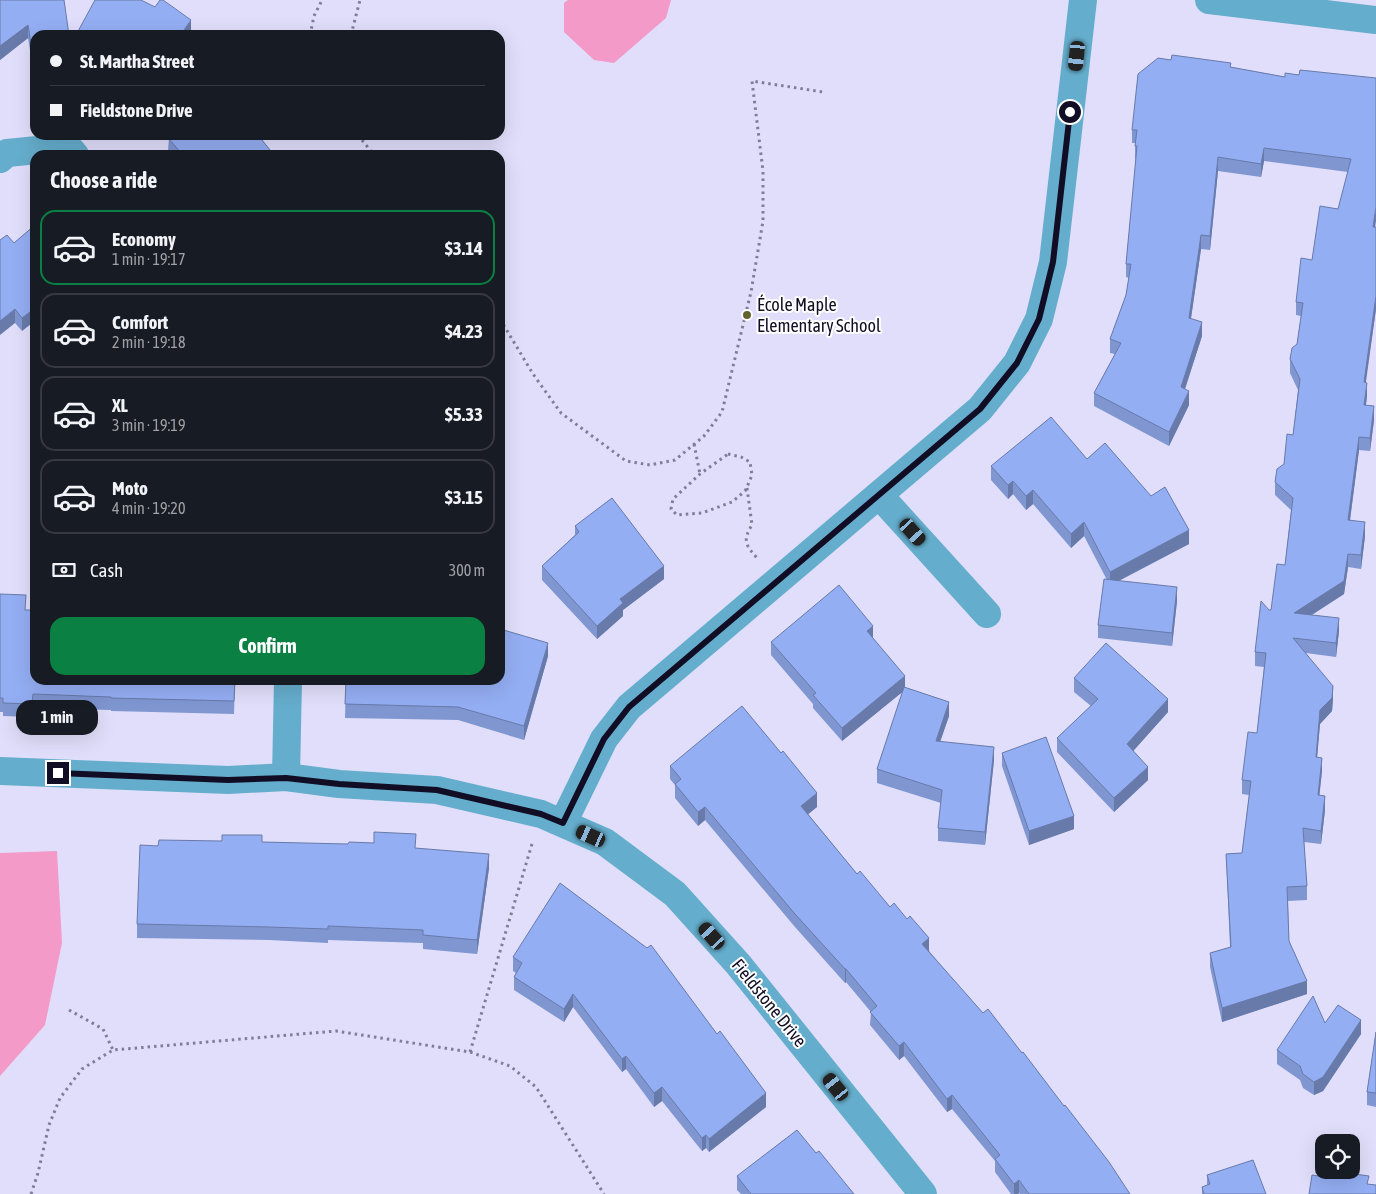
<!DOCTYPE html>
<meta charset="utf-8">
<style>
body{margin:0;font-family:"Asap Condensed",sans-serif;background:#20242c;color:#f1f3f6;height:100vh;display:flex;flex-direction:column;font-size:19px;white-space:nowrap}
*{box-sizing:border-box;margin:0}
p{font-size:16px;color:#9ea1a6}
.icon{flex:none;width:28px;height:28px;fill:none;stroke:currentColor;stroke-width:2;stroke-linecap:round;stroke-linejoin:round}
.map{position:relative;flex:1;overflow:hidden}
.side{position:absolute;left:30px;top:150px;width:475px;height:535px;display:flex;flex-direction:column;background:#171b24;border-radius:15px;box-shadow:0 5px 20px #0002}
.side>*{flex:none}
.hud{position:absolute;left:30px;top:30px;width:475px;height:110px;border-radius:15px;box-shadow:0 5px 20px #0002;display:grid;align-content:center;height:110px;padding:0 20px;background:#171b24}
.fabs{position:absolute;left:1315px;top:1134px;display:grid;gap:10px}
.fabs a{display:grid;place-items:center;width:45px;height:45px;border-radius:10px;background:#171b24;box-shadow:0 5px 20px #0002;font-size:25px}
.end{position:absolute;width:22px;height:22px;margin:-11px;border:6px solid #110d24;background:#fff;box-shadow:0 0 0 2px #fff}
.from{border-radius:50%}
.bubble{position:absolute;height:35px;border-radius:15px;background:#171b24;box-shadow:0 5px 20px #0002;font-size:16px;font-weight:700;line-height:35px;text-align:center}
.car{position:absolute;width:15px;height:30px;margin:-15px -8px;border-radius:6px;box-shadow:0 0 4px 1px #0007;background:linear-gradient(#222 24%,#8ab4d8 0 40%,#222 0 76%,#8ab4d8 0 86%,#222 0)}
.hud b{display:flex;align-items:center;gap:18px;height:48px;font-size:19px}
.hud b+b{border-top:1px solid #363941}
.hud i{width:12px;height:12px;background:#f1f3f6}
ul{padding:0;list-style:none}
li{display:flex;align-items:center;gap:15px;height:75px;margin:0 10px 8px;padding:0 10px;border:2px solid #363941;border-radius:15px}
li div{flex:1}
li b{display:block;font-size:19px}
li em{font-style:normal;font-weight:700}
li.on{border-color:#0b8043}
li>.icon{width:45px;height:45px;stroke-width:1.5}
h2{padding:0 20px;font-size:22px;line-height:60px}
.pay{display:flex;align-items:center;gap:12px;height:55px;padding:0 20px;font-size:19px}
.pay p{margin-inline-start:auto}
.action{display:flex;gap:10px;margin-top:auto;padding:10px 20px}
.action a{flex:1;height:58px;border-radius:15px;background:#0b8043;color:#fff;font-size:20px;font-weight:700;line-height:58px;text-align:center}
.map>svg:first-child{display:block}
.green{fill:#f49ac8}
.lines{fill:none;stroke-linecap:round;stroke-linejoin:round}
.path{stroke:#807d97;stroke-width:3;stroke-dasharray:2.5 4;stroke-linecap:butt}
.minor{stroke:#65adcc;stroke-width:28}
.wall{fill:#7f96d1}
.shaded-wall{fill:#687aaa}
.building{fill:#94aef3;stroke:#687aaa}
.route{stroke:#110d24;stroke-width:6}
.poi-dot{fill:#636330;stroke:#fff;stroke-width:2}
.labels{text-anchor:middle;stroke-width:4;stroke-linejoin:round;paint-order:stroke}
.poi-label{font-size:18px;fill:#110d24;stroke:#fff;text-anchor:start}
.street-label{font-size:18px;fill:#110d24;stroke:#fff}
</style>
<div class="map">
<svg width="1376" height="1194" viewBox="0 0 1376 1194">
<rect width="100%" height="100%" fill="#e0defa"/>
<g class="green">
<polygon points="568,0 671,0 666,18 614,63 594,60 564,32 564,3"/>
<polygon points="57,851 62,943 45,1025 0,1076 0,853"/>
</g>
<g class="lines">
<g class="path">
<polyline points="310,35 314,16 322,0"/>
<polyline points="351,35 360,0"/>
<polyline points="358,135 374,155"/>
<polyline points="500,319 533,374 561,413 626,461 650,465 675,460 704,436 722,412 751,292 763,221 763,171 752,81 823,92"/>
<polyline points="694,444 700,474"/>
<polygon points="728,454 741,457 750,462 752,475 747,487 745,491 732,502 702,513 677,515 671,509 673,499 700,474"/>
<path d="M747,488L752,525C742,541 746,545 757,558"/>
<polyline points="69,1010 103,1029 113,1050"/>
<polyline points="470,1052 532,844"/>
<polyline points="31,1194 38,1173 49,1125 60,1098 82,1069 113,1050 336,1031 470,1052 510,1066 536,1087 604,1194"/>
</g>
<g class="minor">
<polyline points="1209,0 1376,20"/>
<polyline points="0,159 7,153 68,147 75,155"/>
<polyline points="879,495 987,614"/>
<polyline points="0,771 228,780 286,777 339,784 437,790 541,814 605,842 675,894 738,964 923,1194"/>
<polyline points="286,777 288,680"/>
<polyline points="563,823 604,739 629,707 980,409 1017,363 1039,319 1053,262 1083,0"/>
</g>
</g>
<g class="wall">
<polygon points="0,0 64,0 35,35 35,56 31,56 28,38 0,60"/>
<polygon points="1171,60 1231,67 1285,77 1299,75 1376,78 1375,227 1376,227 1376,309 1365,383 1367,396 1366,405 1374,420 1370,451 1359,450 1350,521 1365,536 1361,569 1348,567 1344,594 1312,615 1339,631 1336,657 1306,653 1333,699 1332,711 1320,724 1317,757 1322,771 1319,796 1325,810 1321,844 1304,842 1307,886 1307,900 1288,901 1289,941 1307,994 1222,1022 1210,967 1210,953 1230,947 1226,854 1242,853 1249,795 1242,794 1242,780 1257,733 1264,667 1255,666 1255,652 1269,610 1271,610 1285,565 1291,510 1275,495 1275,482 1284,464 1293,435 1298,390 1290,373 1290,359 1297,344 1301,316 1296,315 1296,302 1312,260 1338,209 1348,172 1264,161 1261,177 1218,171 1210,250 1201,249 1191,319 1202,336 1185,389 1189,405 1169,446 1094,406 1094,393 1115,354 1110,353 1110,339 1126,295 1129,278 1126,277 1126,264 1136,159 1135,159 1135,143 1132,143 1132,130"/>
<polygon points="167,135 258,135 274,155 171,155 168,151 169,138"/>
<polygon points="35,225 22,331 15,323 14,243"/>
<polygon points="1087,459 1189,544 1119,581 1177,601 1172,646 1098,638 1098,625 1107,580 1084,536 1071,548 1033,504 1026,510 1013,494 1008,499 991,480 991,466"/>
<polygon points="575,526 664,579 623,610 623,616 597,639 542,580 542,566 575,535"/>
<polygon points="0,594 26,610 235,680 234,714 111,711 111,710 33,708 32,717 3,716 3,712 0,712"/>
<polygon points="873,639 905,688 949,716 940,741 994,760 985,845 938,841 938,828 941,803 877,783 877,769 903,691 842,741 813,708 813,704 771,655 771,642"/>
<polygon points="548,656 524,740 458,720 345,718 346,680"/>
<polygon points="1074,678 1168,712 1133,751 1148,780 1114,812 1057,752 1057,738 1091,706 1074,692"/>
<polygon points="1002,753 1074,829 1029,845 1002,766"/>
<polygon points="670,766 817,807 808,814 857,874 890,907 929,951 1130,1194 1020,1194 1019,1193 1018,1194 1011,1194 995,1172 995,1161 952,1109 947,1112 904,1056 899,1060 870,1025 871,1012 846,982 845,983 795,927 705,820 698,826 675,798 675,785 670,779"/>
<polygon points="262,842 416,848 489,868 477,954 423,949 423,943 328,940 328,943 269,940 137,938 137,924 158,846"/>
<polygon points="513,957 766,1107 709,1152 706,1148 702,1151 662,1101 654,1107 626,1069 622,1072 573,1007 564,1022 514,990 514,977 516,973 513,971"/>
<polygon points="1325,1023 1361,1034 1323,1091 1314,1095 1303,1088 1300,1080 1277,1064 1277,1050"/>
<polygon points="1376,1032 1376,1107 1367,1105 1367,1092"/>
<polygon points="816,1153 854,1194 741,1194 737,1190 737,1176"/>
<polygon points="1207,1175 1266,1194 1202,1194 1202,1187 1207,1185"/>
</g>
<g class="shaded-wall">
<polygon points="191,20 191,34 190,35 184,35 184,30"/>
<polygon points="28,25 28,38 0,60 0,46"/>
<polygon points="1264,148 1264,161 1261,177 1261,164"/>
<polygon points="1218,157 1218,171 1210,250 1210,236"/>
<polygon points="1376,207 1376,221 1373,240 1373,227"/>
<polygon points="1201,235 1201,249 1189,331 1189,318"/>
<polygon points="1376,296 1376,309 1364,396 1364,382"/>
<polygon points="35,308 35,321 22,331 22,318"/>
<polygon points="15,309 15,323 0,335 0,321"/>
<polygon points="1202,322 1202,336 1181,401 1181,387"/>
<polygon points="1367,383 1367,396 1364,419 1364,405"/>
<polygon points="1189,391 1189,405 1169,446 1169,432"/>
<polygon points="1374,406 1374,420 1370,451 1370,438"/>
<polygon points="1359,437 1359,450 1348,534 1348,520"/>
<polygon points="1013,481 1013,494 1008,499 1008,485"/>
<polygon points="1033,490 1033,504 1026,510 1026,496"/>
<polygon points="1084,522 1084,536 1071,548 1071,534"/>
<polygon points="1365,522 1365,536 1361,569 1361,555"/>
<polygon points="1189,530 1189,544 1110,585 1110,572"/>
<polygon points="1348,554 1348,567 1344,594 1294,626 1294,613"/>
<polygon points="664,566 664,579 623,610 623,616 597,639 597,626 620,599"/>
<polygon points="1177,587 1177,601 1172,646 1172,633"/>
<polygon points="1339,618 1339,631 1336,657 1336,643"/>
<polygon points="873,626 873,640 867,631"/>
<polygon points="548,643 548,656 524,740 524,726"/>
<polygon points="905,676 905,690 842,741 842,728"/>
<polygon points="1333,686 1333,699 1332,711 1320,724 1316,771 1316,757 1320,710"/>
<polygon points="1168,699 1168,712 1127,758 1127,744"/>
<polygon points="949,702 949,716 936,754 936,741"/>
<polygon points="994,747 994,760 985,845 985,832"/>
<polygon points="1322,758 1322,771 1318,809 1318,795"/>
<polygon points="1148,767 1148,780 1114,812 1114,798"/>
<polygon points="817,793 817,807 801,820 801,806"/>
<polygon points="1325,796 1325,810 1321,844 1321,831"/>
<polygon points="705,807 705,820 698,826 698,812"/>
<polygon points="1074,816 1074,829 1029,845 1029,831"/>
<polygon points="489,854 489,868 477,954 477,940"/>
<polygon points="929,938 929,952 922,944"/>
<polygon points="845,969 846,969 846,982 845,983"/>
<polygon points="1307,981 1307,994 1222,1022 1222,1008"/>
<polygon points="573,994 573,1007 564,1022 564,1009"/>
<polygon points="1361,1020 1361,1034 1323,1091 1314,1095 1314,1082"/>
<polygon points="904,1042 904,1056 899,1060 899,1046"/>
<polygon points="626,1056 626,1069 622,1072 622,1059"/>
<polygon points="662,1087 662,1101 654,1107 654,1093"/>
<polygon points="766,1093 766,1107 709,1152 709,1139"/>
<polygon points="952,1095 952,1109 947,1112 947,1099"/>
<polygon points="706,1135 706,1148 702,1151 702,1138"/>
<polygon points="1019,1180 1019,1193 1018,1194 1014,1194 1014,1184"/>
</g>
<g class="building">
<polygon points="0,0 64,0 69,35 35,35 35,42 31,43 28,25 0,46"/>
<polygon points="95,0 141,0 155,7 160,0 163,0 191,20 184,30 189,35 76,35"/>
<polygon points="1172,55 1231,63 1230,67 1285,77 1285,73 1299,75 1300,70 1376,78 1376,207 1373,227 1376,227 1376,296 1364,382 1367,383 1364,405 1374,406 1370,438 1359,437 1348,520 1365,522 1361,555 1348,554 1344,581 1294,613 1339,618 1336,643 1293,638 1333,686 1332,698 1320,710 1316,757 1322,758 1318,795 1325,796 1321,831 1303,828 1307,886 1287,887 1289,941 1307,981 1222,1008 1210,953 1231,947 1226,854 1242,853 1251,781 1242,780 1248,732 1257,733 1266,653 1255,652 1261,601 1269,610 1271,610 1277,564 1285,565 1293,498 1275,482 1277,469 1284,464 1287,434 1293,435 1300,379 1290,359 1292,348 1297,344 1303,303 1296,302 1301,258 1312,260 1320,206 1338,209 1351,159 1264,148 1261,164 1218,157 1210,236 1201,235 1189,318 1202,322 1181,387 1189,391 1169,432 1094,393 1121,343 1110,339 1126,295 1131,264 1126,264 1137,146 1135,146 1137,130 1132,130 1138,74 1158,58 1171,60"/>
<polygon points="172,135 258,135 274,155 183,155 168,138"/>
<polygon points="35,225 35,308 22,318 15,309 0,321 0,240 7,235 14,243"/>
<polygon points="1051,417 1087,459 1105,443 1151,496 1165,487 1189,530 1110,572 1084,522 1071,534 1033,490 1026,496 1013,481 1008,485 991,466"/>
<polygon points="612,498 664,566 620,599 623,603 597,626 542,566 579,532 575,526"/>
<polygon points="1104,579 1177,587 1172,633 1098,625"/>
<polygon points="839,585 873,626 867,631 905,676 842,728 813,695 816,693 771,642"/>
<polygon points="0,594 26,595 25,610 35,610 35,680 235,680 234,701 111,698 111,697 33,694 32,704 3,703 3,698 0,698"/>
<polygon points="500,629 548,643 524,726 458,707 345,704 346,680 500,680"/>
<polygon points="1106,643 1168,699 1127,744 1148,767 1114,798 1057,738 1098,699 1074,678"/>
<polygon points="904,687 949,702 936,741 994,747 985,832 938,828 942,790 877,769"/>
<polygon points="742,706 781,753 783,751 817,793 801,806 857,874 860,871 890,907 894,903 907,919 910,916 929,938 922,944 983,1013 988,1009 1022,1053 1023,1052 1064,1106 1065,1105 1109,1162 1130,1194 1029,1194 1019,1180 1014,1184 995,1159 1000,1155 952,1095 947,1099 904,1042 899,1046 870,1012 877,1006 846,969 845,969 795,914 705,807 698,812 675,784 681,779 670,766"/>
<polygon points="1046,737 1074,816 1029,831 1002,753"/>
<polygon points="374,832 416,834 415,848 489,854 477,940 423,935 423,930 328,926 328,929 269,927 137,924 140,845 158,846 159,840 222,841 222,835 262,835 262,842 348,844 349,842 374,843"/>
<polygon points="560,883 647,948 651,945 717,1034 720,1031 766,1093 709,1139 706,1135 702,1138 662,1087 654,1093 626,1056 622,1059 573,994 564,1009 514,977 522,963 513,957"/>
<polygon points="1313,996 1325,1023 1338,1005 1361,1020 1323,1077 1314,1082 1303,1074 1300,1066 1277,1050"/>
<polygon points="1376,1032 1376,1093 1367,1092"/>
<polygon points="797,1130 816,1153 819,1151 854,1194 751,1194 737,1176"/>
<polygon points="1253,1160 1266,1194 1204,1194 1202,1187 1210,1184 1207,1175"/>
<polygon points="1326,1170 1369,1176 1367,1184 1376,1185 1376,1194 1309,1194 1312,1175 1325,1177"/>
</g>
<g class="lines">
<polyline class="route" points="58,773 228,780 286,778 339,784 437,790 541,814 563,823 604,739 629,707 980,409 1017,363 1039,319 1053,262 1070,112"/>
</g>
<circle class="poi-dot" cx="747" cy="315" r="5"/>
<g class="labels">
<g class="poi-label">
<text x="757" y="311">École Maple<tspan x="757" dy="21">Elementary School</tspan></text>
</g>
<g class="street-label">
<text transform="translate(769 1003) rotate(51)" y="6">Fieldstone Drive</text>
</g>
</g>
</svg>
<div class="fabs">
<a><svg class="icon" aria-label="locate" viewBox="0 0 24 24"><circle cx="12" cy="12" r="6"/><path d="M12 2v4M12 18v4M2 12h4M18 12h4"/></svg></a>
</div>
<i class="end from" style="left:1070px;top:112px"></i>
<i class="end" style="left:58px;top:773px"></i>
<div class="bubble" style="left:16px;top:700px;width:82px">1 min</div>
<i class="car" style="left:1077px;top:56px;rotate:186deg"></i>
<i class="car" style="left:913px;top:532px;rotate:138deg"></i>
<i class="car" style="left:591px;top:836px;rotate:294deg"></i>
<i class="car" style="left:712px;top:936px;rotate:318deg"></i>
<i class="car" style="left:836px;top:1087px;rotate:321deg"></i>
<div class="hud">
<b><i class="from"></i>St. Martha Street</b>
<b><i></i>Fieldstone Drive</b>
</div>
<section class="side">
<h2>Choose a ride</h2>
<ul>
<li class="on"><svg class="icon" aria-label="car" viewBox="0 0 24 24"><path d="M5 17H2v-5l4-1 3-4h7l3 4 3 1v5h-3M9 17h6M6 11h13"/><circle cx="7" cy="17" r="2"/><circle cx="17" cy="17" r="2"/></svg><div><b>Economy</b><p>1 min · 19:17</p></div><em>$3.14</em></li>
<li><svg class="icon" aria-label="car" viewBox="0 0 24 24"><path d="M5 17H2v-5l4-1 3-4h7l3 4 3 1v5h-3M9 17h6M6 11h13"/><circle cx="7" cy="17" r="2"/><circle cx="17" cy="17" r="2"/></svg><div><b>Comfort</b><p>2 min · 19:18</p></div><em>$4.23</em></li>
<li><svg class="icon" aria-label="car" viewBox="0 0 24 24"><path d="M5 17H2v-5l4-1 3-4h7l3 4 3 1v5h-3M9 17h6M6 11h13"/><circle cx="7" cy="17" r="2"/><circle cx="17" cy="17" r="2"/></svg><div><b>XL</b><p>3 min · 19:19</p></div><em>$5.33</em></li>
<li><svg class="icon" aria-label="car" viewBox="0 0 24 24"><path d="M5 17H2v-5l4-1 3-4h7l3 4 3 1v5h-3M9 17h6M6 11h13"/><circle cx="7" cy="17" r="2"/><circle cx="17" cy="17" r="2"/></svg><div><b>Moto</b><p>4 min · 19:20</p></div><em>$3.15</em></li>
</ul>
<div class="pay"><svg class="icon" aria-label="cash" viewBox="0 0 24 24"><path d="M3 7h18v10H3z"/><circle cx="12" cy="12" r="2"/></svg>Cash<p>300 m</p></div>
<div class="action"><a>Confirm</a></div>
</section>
</div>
